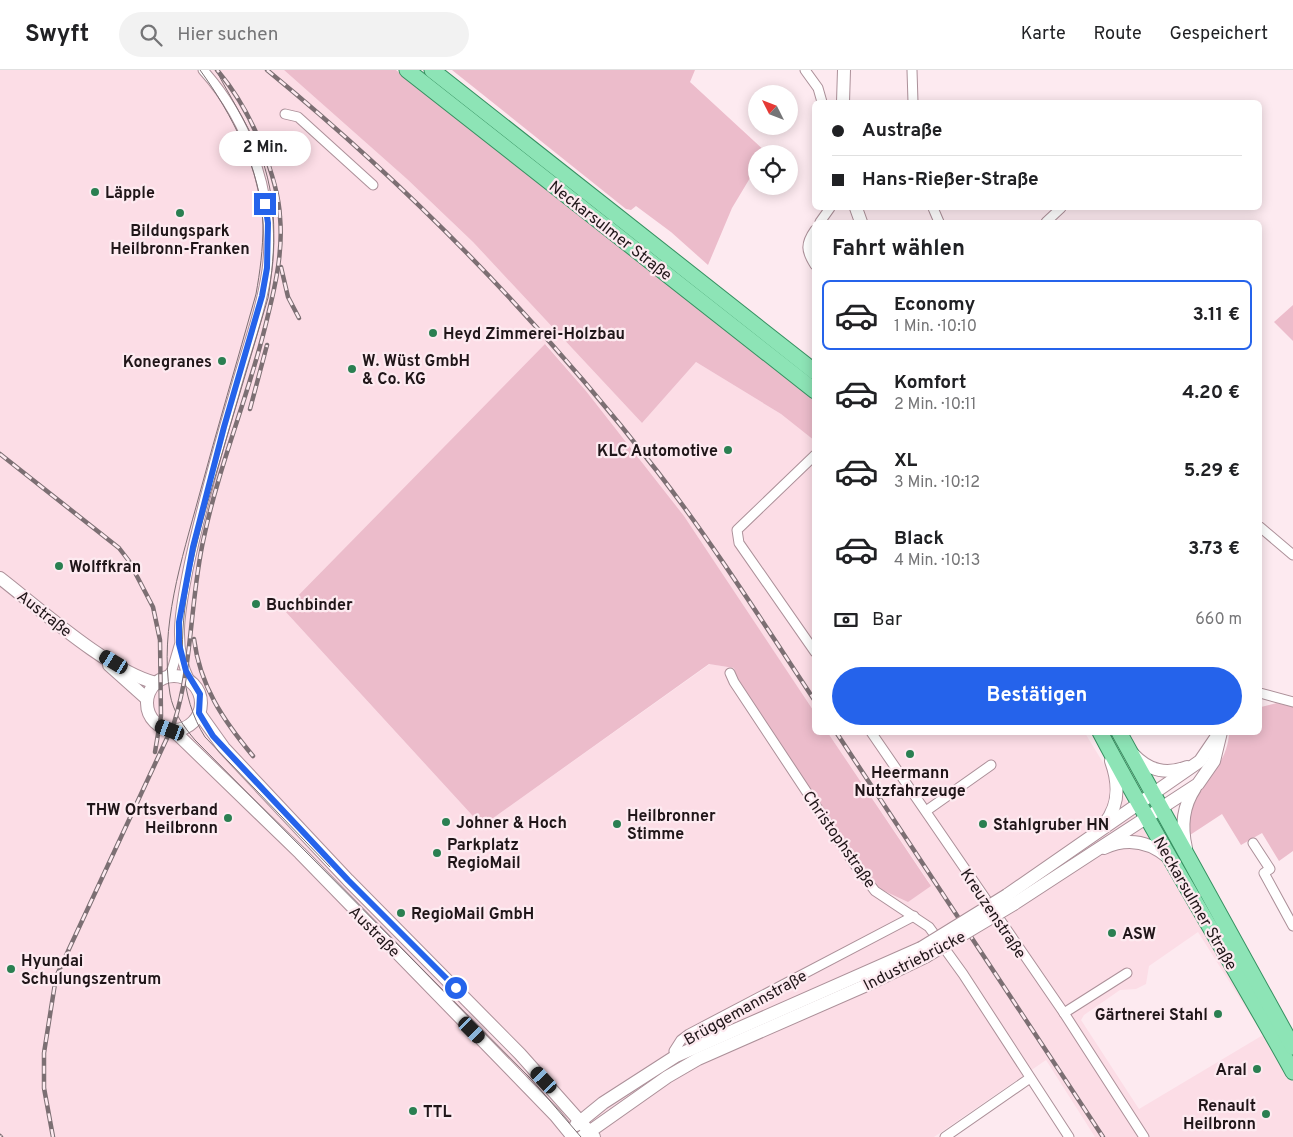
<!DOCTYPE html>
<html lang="de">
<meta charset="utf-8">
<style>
body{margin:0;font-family:Overpass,sans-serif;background:#f2f2f2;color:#202124;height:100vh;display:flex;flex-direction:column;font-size:19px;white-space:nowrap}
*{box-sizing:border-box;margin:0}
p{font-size:16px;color:#757577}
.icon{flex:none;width:28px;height:28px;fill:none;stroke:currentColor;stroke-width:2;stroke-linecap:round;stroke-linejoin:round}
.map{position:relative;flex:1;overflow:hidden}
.sheet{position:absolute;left:812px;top:150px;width:450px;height:515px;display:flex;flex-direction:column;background:#fff;border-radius:8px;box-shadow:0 2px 12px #0003}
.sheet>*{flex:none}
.guide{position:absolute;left:812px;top:30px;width:450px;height:110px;border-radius:8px;box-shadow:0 2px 12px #0003;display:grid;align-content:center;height:110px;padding:0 20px;background:#fff}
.needle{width:32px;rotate:312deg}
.tools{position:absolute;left:748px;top:15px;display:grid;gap:10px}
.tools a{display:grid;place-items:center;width:50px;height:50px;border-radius:50%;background:#fff;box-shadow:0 2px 12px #0003;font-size:25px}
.end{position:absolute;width:22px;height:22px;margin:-11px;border:6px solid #2563eb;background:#fff;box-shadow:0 0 0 2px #fff}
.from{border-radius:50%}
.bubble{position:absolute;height:35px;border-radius:18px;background:#fff;box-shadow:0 2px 12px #0003;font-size:16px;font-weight:700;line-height:35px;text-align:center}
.car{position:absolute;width:15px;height:30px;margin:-15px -8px;border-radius:6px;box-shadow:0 0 4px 1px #0007;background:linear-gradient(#222 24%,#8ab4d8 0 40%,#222 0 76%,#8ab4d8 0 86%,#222 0)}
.guide b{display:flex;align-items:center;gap:18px;height:48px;font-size:19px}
.guide b+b{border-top:1px solid #e0e0e0}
.guide i{width:12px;height:12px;background:#202124}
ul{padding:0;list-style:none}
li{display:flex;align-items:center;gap:15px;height:70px;margin:0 10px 8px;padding:0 10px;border:2px solid transparent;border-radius:8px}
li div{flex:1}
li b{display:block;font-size:19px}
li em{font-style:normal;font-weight:700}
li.on{border-color:#2563eb}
li>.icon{width:45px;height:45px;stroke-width:1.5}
h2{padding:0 20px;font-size:22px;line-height:60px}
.pay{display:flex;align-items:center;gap:12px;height:55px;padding:0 20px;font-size:19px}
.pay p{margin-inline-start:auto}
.action{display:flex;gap:10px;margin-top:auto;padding:10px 20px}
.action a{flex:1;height:58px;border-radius:30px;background:#2563eb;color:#fff;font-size:20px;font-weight:700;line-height:58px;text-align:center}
header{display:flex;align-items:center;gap:30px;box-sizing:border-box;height:70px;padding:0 25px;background:#fff;border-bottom:1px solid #e0e0e0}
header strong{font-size:24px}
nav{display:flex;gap:28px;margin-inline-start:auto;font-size:18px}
.search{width:350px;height:45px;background:#f2f2f2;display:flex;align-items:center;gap:12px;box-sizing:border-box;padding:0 18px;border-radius:28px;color:#757577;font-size:19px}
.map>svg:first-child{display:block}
.built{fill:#fcdde6;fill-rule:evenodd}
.green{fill:#ecbccb}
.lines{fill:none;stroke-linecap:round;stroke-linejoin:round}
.minor-casing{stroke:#ac9099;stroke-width:11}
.secondary-casing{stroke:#ac9099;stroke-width:14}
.primary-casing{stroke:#359060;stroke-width:17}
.minor{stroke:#fff;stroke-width:9}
.secondary{stroke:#fff;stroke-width:12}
.primary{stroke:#8de4b6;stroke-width:15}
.tram{stroke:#7c6f73;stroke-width:1}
.rail-casing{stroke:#7c6f73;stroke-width:4.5}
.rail{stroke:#fdeaf0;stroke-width:2.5;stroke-dasharray:8;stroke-linecap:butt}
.secondary-bridge-casing{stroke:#ac9099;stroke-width:14;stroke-linecap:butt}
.secondary-bridge{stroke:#fff;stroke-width:12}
.route{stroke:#2563eb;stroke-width:6}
.poi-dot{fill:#2a7f51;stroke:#fdeaf0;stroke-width:2}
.labels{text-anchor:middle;stroke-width:4.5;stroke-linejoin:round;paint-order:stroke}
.poi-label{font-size:16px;font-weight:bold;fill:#201619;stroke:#fdeaf0;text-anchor:start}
.street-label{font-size:16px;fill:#201619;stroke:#fdeaf0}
</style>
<header>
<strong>Swyft</strong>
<div class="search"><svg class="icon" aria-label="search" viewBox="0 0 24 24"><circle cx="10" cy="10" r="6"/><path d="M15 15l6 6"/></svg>Hier suchen</div>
<nav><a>Karte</a><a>Route</a><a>Gespeichert</a></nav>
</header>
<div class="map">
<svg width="1293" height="1067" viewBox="0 0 1293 1067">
<rect width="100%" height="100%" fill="#fdeaf0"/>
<path class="built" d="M0,0H284L407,109L473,172L642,353L696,292L781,344L815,371V643L684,446L586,321L546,274L284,540L482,756L710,594L734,598L737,611L931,815L828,663H1085L1250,934L1293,1011V1067H1095L1046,990L934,1067H0ZM1198,862L1263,965L1139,1039L1081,950L1084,945L1120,920L1136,919L1146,914L1149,896Z"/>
<g class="green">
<polygon points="284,0 396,0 815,331 815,371 781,344 696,292 642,353 473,172 407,109"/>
<polygon points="452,0 695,0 690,12 766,82 765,84 756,84 756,98 732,138 708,195 671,162 636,136 631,140 626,139"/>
<polygon points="1293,235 1293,271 1274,252"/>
<polygon points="545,274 586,321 684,446 815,643 815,662 828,663 931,816 908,832 878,818 858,794 737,611 734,598 709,594 482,756 284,540"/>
<path d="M1260,619L1261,637L1277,633L1293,637V781L1279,791L1262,763L1241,775L1222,744L1190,765L1189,731C1207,712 1228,690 1229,663L1260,662Z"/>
</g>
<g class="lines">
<defs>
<g id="minor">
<polyline points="805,0 818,18 822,32"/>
<polyline points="912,0 913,32"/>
<polyline points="285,44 298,47 373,115"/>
<polyline points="933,138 939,152"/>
<polyline points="820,152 830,138"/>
<polyline points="1046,152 1061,138"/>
<path d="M815,160C805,174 806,181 815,195"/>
<polyline points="815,385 737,460 739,473 815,582"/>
<polyline points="1260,457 1293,485"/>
<polyline points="730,603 734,612 855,795 875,821 929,857 963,904 1069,1067"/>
<polyline points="167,607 172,600 179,576"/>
<path d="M190,611C172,576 181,537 188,500C200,441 217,382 234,324C245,283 261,242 267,200C276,130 250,52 203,0"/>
<polyline points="1260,623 1293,632"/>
<polyline points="871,662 1064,943 1144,1067"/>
<polyline points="926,741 991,695"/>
<polyline points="1253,773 1270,799 1264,803 1293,856"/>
<polyline points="1064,943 1127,903"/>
<polyline points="676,986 674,981 681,970 689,964 914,846"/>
<polyline points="945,1067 1030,1008"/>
</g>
<g id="secondary">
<polyline points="843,32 844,0"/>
<polyline points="856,138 861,152"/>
<path d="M0,508C40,539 109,601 156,613"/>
<polyline points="109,595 147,629"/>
<circle cx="174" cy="633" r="27"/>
<polyline points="199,643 224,678 348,810 520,984 594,1067"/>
<polyline points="173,660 300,783 555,1045 573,1067"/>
<path d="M1133,684C1149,701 1166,705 1187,697"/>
<path d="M1105,753C1120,734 1119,713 1111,691"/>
<path d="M1104,778C1128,767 1149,771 1169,788"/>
<path d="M1186,778C1181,757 1183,736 1195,718"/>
<polyline points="1007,825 1200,691 1217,666"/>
<polyline points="1014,834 1198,714 1214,691 1221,662"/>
<polyline points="576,1055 603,1033 676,986 921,878"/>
<polyline points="582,1067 667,1007 698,989 869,914 925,887"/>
</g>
<g id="primary">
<polyline points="407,0 815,321"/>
<polyline points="432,0 815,302"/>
<path d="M1100,662C1161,778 1230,888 1293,1002"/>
<polyline points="1119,662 1293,977"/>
</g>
</defs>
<use href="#minor" class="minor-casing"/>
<use href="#secondary" class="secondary-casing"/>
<use href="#primary" class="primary-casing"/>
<use href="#minor" class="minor"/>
<use href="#secondary" class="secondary"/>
<use href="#primary" class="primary"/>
<g class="tram">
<path d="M200,0C232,44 261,100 263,155C263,179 260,202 256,224C237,292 217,359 199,426C182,489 159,558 170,624C173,642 184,657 195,670L532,1010L581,1067"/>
<path d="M216,0C230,27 247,53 259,81C278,128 276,180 268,228C254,275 240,323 226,370C202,454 154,587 205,667L330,797"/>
</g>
<defs>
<g id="rail">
<path d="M267,0C412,119 542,253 657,401C714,475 764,554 815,631"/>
<polyline points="281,197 288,227 299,248"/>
<polyline points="250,339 267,275"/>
<polyline points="0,384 119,478 129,491 153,537 160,570 161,646 155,682"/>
<path d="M194,569C200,616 223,650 253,686"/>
<polyline points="836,662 1103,1067"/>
<polyline points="0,1066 1,1067"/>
<path d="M53,1067L44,1018V983L56,907L174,653C193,593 190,528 204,467C220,391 251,320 268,245C276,213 283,180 280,147C279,123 270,97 261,74C250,47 236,22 217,0"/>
</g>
</defs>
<use href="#rail" class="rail-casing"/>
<use href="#rail" class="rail"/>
<defs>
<g id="secondary-bridge">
<polyline points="921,878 1007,825"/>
<polyline points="925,887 1014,834"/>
</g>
</defs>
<use href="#secondary-bridge" class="secondary-bridge-casing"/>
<use href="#secondary-bridge" class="secondary-bridge"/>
</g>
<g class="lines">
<polyline class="route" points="265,134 268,153 267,198 262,226 224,357 193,477 179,552 179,574 186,601 200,624 199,643 213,666 348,810 456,918"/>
</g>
<g class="poi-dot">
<circle cx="95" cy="122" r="5"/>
<circle cx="180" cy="143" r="5"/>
<circle cx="433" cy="263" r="5"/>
<circle cx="222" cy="291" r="5"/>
<circle cx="352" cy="299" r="5"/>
<circle cx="728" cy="380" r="5"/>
<circle cx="59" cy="496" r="5"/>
<circle cx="256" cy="534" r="5"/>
<circle cx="910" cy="684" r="5"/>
<circle cx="228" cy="748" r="5"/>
<circle cx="446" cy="752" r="5"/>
<circle cx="617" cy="754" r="5"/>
<circle cx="983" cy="754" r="5"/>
<circle cx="437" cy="783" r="5"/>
<circle cx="401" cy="843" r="5"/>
<circle cx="1112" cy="863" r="5"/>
<circle cx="11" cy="899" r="5"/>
<circle cx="1218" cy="944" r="5"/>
<circle cx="1257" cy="999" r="5"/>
<circle cx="413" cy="1041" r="5"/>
<circle cx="1266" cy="1044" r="5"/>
</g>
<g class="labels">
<g class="poi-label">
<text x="105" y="128">Läpple</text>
<text x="180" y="166" text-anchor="middle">Bildungspark<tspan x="180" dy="18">Heilbronn-Franken</tspan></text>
<text x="443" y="269">Heyd Zimmerei-Holzbau</text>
<text x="362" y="296">W. Wüst GmbH<tspan x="362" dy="18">&amp; Co. KG</tspan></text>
<text x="212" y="297" text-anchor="end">Konegranes</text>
<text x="718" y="386" text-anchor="end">KLC Automotive</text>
<text x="69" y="502">Wolffkran</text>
<text x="266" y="540">Buchbinder</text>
<text x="910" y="708" text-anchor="middle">Heermann<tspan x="910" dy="18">Nutzfahrzeuge</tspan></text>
<text x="218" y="745" text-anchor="end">THW Ortsverband<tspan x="218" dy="18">Heilbronn</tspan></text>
<text x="627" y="751">Heilbronner<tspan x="627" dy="18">Stimme</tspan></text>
<text x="456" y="758">Johner &amp; Hoch</text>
<text x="993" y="760">Stahlgruber HN</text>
<text x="447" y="780">Parkplatz<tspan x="447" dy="18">RegioMail</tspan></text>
<text x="411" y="849">RegioMail GmbH</text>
<text x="1122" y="869">ASW</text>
<text x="21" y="896">Hyundai<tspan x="21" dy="18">Schulungszentrum</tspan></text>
<text x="1208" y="950" text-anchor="end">Gärtnerei Stahl</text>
<text x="1247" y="1005" text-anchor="end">Aral</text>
<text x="1256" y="1041" text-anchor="end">Renault<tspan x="1256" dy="18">Heilbronn</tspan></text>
<text x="423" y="1047">TTL</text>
</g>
<g class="street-label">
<text transform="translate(611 160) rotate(38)" y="6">Neckarsulmer Straße</text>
<text transform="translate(45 543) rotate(38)" y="6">Austraße</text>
<text transform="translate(840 769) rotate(55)" y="6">Christophstraße</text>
<text transform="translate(1196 833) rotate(60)" y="6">Neckarsulmer Straße</text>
<text transform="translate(994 843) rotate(56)" y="6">Kreuzenstraße</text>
<text transform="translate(375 861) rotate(45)" y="6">Austraße</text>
<text transform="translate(914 890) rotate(-27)" y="6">Industriebrücke</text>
<text transform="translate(745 937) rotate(-29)" y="6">Brüggemannstraße</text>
</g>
</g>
</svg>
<div class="tools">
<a><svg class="needle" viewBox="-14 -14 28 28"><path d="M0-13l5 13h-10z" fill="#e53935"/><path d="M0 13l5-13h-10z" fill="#757577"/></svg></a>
<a><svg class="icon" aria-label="locate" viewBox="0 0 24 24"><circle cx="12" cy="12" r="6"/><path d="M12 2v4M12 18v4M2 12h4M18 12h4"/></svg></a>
</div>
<i class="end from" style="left:456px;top:918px"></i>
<i class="end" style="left:265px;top:134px"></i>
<div class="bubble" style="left:219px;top:61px;width:92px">2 Min.</div>
<i class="car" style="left:114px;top:592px;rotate:301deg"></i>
<i class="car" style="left:170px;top:660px;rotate:291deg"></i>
<i class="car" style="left:472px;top:960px;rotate:135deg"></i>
<i class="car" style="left:544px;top:1010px;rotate:317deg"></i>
<div class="guide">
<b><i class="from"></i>Austraße</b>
<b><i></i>Hans-Rießer-Straße</b>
</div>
<section class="sheet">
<h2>Fahrt wählen</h2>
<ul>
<li class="on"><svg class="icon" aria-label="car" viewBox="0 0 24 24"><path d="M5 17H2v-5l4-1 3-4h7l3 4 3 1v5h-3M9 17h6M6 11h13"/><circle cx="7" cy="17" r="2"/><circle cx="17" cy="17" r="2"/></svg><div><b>Economy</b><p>1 Min. · 10:10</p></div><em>3.11 €</em></li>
<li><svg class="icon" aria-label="car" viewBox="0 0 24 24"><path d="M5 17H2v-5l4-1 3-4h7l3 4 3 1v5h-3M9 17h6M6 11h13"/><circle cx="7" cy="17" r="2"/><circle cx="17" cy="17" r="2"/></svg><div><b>Komfort</b><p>2 Min. · 10:11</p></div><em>4.20 €</em></li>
<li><svg class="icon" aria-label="car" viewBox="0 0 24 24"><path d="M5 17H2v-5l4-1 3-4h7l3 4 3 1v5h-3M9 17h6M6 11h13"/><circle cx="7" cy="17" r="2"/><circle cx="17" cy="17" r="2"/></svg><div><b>XL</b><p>3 Min. · 10:12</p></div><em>5.29 €</em></li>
<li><svg class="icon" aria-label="car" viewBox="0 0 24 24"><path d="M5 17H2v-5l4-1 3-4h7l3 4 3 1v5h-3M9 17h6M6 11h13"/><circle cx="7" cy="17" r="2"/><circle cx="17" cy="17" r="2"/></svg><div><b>Black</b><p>4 Min. · 10:13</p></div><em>3.73 €</em></li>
</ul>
<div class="pay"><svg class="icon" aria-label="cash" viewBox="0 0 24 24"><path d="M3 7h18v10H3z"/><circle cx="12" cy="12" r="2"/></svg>Bar<p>660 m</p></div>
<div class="action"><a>Bestätigen</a></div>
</section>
</div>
